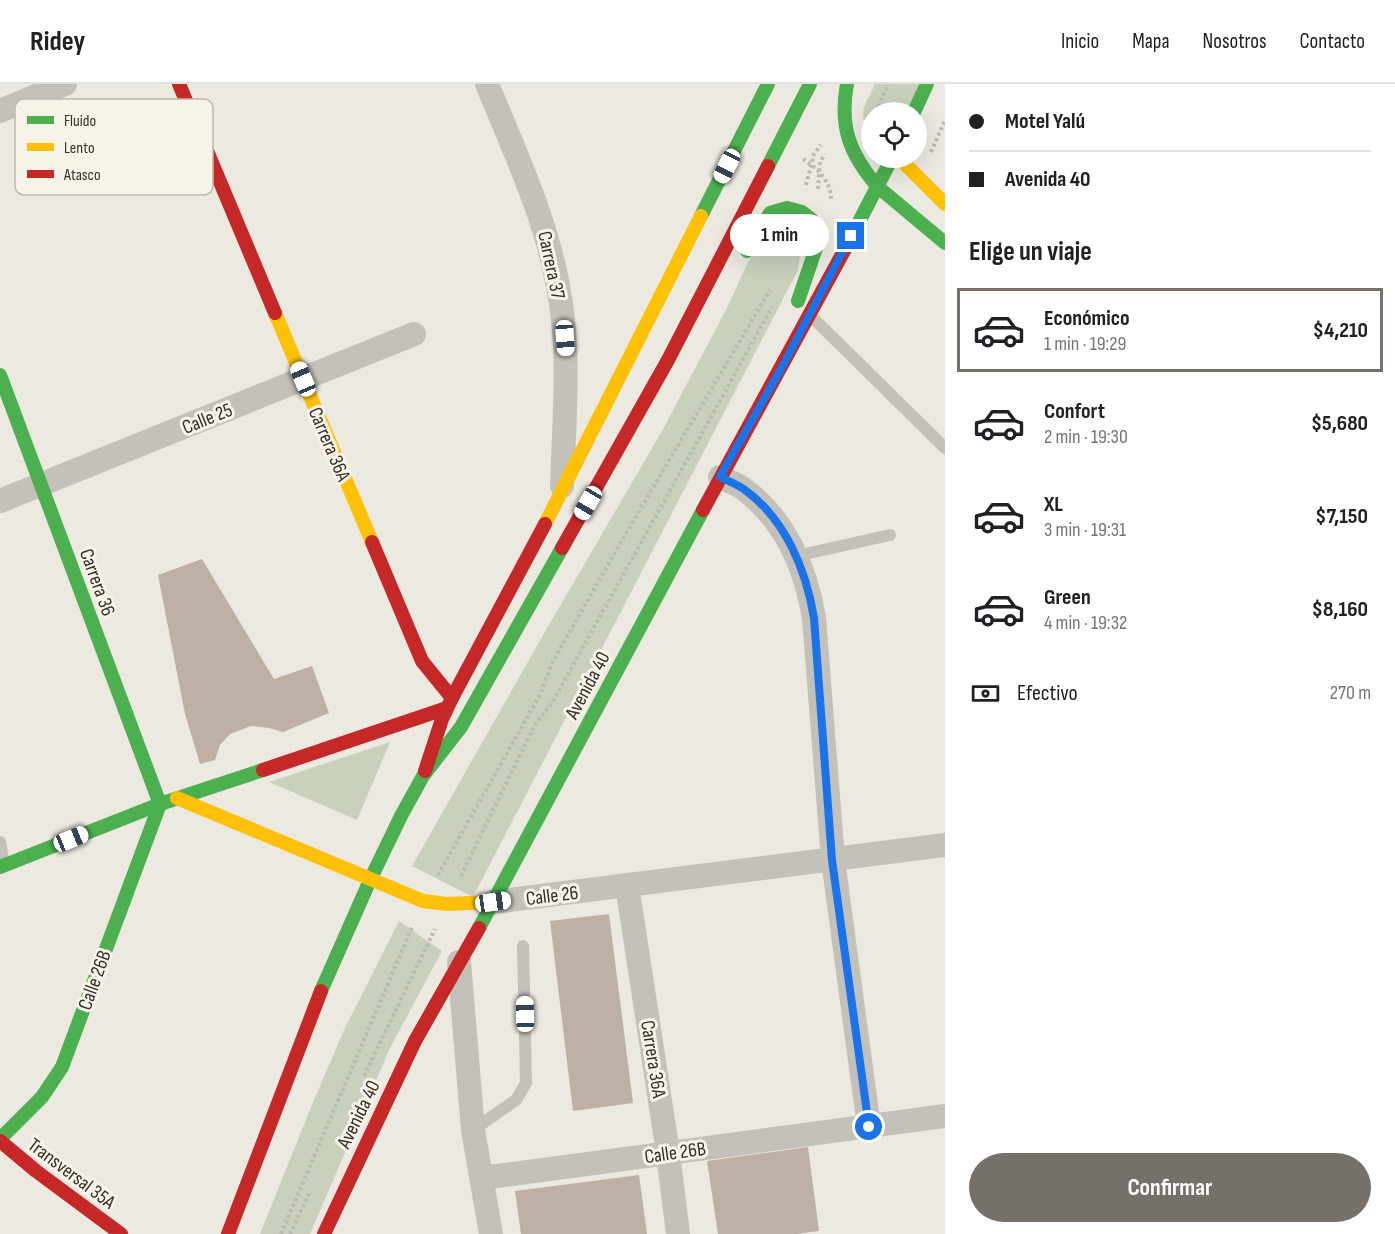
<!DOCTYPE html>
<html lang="es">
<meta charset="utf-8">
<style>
body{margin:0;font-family:"Sofia Sans Condensed",sans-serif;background:#f2f2f2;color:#202124;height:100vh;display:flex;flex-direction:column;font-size:22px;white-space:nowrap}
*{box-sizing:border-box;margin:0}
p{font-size:20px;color:#757577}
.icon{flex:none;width:33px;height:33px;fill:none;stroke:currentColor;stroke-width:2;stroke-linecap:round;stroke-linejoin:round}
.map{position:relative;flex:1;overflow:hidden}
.side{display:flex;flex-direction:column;background:#fff;width:450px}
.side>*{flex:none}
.guide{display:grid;align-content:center;height:132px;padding:0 24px;background:#fff}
.buttons{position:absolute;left:861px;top:18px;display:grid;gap:12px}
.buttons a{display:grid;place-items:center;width:66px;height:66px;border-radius:50%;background:#fff;box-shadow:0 6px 24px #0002;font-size:30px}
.end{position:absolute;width:27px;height:27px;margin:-14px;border:8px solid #1a73e8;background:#fff;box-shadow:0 0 0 3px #fff}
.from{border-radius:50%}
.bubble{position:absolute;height:42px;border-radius:21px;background:#fff;box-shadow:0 6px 24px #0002;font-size:20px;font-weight:700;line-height:42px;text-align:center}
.car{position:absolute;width:18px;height:36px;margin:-18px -9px;border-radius:8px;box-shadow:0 0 4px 2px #0007;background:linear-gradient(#fff 24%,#345 0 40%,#fff 0 76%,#345 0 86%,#fff 0)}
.guide b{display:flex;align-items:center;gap:21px;height:57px;font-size:22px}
.guide b+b{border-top:2px solid #e0e0e0}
.guide i{width:15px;height:15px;background:#202124}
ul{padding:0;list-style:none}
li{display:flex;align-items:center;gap:18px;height:84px;margin:0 12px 9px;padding:0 12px;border:3px solid transparent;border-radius:0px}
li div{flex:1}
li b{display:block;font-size:22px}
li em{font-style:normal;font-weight:700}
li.current{border-color:#757069}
li>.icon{width:54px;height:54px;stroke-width:1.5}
h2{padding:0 24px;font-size:27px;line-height:72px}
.pay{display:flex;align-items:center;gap:15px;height:66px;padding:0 24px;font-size:22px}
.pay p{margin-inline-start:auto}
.primary-button{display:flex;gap:12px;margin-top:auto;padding:12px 24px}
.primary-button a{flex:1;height:69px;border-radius:36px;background:#757069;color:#fff;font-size:24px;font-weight:700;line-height:69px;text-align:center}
header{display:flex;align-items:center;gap:36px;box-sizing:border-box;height:84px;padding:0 30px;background:#fff;border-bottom:2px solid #e0e0e0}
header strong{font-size:28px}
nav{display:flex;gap:33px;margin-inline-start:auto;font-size:21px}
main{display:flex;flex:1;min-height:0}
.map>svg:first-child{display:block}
.green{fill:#c9d1bc}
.building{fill:#beb0a4}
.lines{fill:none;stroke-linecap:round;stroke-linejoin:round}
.path{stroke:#bdb9b3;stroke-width:4;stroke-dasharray:3 3;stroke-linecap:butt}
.lane{stroke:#c4c0ba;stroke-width:12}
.street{stroke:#c4c0ba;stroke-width:24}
.fast{stroke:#4caf50;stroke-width:14}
.slow{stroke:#ffc107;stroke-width:14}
.jam{stroke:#c62828;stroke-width:14}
.route{stroke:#1a73e8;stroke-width:8}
.labels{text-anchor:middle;stroke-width:6;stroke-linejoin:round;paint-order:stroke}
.street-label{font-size:20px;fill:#352f29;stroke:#f8f3e8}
.key{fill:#f8f3e8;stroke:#beb8af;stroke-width:1.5}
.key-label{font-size:16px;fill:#352f29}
</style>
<header>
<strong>Ridey</strong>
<nav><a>Inicio</a><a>Mapa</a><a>Nosotros</a><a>Contacto</a></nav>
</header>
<main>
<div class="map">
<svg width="945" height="1150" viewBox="0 0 945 1150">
<rect width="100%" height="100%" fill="#ece9e1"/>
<g class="green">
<path d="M875,0H920L907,28H872L871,47C855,31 867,18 875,0Z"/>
<polygon points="776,138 805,140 798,186 473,813 412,782 546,546 662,347 728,222 748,178"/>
<polygon points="390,658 357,736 269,698"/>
<polygon points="399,837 442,867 390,964 310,1150 260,1150 311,1023 344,946"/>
</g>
<g class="building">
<polygon points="202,475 274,595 312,582 329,629 283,648 269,644 251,642 230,650 220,661 215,676 200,680 185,630 158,491"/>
<polygon points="609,830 633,1019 573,1027 550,837"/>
<polygon points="808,1063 819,1147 796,1150 718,1150 707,1077"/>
<polygon points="639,1091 647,1150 521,1150 515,1107"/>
</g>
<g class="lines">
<g class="path">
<polyline points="876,28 888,0"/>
<polyline points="931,68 945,36"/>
<path d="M803,75C817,84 832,98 831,116"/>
<polyline points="806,101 814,70 821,61"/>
<polyline points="818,105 820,78 825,70"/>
<polyline points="438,791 541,609 552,579 625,451 770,206"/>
<polyline points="461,792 534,642 552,619 772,223"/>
<polyline points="364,992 435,845"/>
<polyline points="281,1150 413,841"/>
<polyline points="290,1150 310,1108"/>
</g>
<g class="lane">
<polyline points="811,232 945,364"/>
<polyline points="796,472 890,451"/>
<polyline points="0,758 4,780"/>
<polyline points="473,1046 516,1016 526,999 523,862"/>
</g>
<g class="street">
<path d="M487,0C514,66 545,131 558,202C571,267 564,335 562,402"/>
<polyline points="0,27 65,0"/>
<path d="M720,393C728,397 738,400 745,406C786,437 806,486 814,534L833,776L869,1043"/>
<polyline points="0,417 414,250"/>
<polyline points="627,801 668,1069 678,1150"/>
<polyline points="493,818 945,761"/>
<polyline points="459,878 473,1046 491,1150"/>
<polyline points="482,1094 945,1032"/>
</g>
<g class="fast">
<path d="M847,0C839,43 850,71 878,103"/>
<polyline points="914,28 927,0"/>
<polyline points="768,82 810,0"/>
<polyline points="878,103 945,159"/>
<polyline points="701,132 768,0"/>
<polyline points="845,165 892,74"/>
<polyline points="747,167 770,129 787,124 802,128 812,136 819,155 798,217"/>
<polyline points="0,291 160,720"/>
<polyline points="0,783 160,720 263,686"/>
<polyline points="479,844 703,426"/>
<polyline points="321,907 371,794 401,732 423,692 461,643 562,464"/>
<polyline points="0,1055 42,1013 62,983 160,720"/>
</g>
<g class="slow">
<polyline points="899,74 945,120"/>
<polyline points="275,229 372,458"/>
<polyline points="545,440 701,132"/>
<polyline points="177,714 423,817 447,820 493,818"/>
</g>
<g class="jam">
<polyline points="179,0 275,229"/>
<polyline points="703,426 845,165"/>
<polyline points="372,458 422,577 452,614"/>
<polyline points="562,464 668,276 768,82"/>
<polyline points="263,686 447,624"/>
<polyline points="425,687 442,635 452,614 545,440"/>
<polyline points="0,1057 36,1087 121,1150"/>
<polyline points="228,1150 321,907"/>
<polyline points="324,1150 415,957 479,844"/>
</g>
</g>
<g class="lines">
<path class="route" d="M851,152L781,285L720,393C728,397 737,400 745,406C786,436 806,486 814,534L832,776L869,1043"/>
</g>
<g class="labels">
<g class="street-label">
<text transform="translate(552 181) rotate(78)" y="7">Carrera 37</text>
<text transform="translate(207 334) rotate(-22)" y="7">Calle 25</text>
<text transform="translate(330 360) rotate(67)" y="7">Carrera 36A</text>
<text transform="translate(98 498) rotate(70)" y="7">Carrera 36</text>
<text transform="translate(587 601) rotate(-62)" y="7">Avenida 40</text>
<text transform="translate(552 811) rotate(-7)" y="7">Calle 26</text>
<text transform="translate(94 896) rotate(-70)" y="7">Calle 26B</text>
<text transform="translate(654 975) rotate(81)" y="7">Carrera 36A</text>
<text transform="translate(358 1030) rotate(-64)" y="7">Avenida 40</text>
<text transform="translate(675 1068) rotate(-8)" y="7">Calle 26B</text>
<text transform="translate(72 1089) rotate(37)" y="7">Transversal 35A</text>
</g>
</g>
<rect x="15" y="15" width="198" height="96" rx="9" class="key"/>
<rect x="27" y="32" width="27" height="8" fill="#4caf50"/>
<rect x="27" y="59" width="27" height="8" fill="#ffc107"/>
<rect x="27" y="86" width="27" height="8" fill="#c62828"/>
<g class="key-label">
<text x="64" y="42">Fluido</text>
<text x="64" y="69">Lento</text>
<text x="64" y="96">Atasco</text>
</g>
</svg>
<div class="buttons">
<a><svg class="icon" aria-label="locate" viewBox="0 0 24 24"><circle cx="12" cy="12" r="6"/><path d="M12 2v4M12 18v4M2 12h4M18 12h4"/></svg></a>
</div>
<i class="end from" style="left:869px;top:1043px"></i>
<i class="end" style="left:851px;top:152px"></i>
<div class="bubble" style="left:730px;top:130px;width:99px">1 min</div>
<i class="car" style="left:727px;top:82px;rotate:207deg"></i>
<i class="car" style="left:565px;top:254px;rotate:176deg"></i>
<i class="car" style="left:303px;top:295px;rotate:337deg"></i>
<i class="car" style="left:588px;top:419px;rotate:210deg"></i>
<i class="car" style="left:71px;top:755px;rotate:68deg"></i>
<i class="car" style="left:493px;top:818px;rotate:82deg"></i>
<i class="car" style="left:525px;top:930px;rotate:359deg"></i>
</div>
<section class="side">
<div class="guide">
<b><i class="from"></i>Motel Yalú</b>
<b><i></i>Avenida 40</b>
</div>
<h2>Elige un viaje</h2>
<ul>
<li class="current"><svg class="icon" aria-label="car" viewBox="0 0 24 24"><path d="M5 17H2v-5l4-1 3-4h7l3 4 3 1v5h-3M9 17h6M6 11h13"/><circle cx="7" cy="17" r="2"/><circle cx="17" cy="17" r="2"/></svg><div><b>Económico</b><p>1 min · 19:29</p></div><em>$4,210</em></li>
<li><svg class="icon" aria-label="car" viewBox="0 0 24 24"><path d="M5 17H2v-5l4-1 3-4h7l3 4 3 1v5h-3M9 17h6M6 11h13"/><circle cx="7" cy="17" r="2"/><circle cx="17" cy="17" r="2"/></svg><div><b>Confort</b><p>2 min · 19:30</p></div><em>$5,680</em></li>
<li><svg class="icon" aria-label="car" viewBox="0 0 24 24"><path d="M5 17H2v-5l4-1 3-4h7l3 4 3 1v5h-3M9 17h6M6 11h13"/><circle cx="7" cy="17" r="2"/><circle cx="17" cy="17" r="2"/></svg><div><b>XL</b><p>3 min · 19:31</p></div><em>$7,150</em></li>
<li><svg class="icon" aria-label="car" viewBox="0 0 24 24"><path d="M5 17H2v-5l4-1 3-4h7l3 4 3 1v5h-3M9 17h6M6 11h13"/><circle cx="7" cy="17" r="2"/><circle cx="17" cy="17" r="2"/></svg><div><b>Green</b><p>4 min · 19:32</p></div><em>$8,160</em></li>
</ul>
<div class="pay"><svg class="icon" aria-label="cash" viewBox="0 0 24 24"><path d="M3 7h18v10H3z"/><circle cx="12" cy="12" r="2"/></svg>Efectivo<p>270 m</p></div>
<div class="primary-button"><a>Confirmar</a></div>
</section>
</main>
